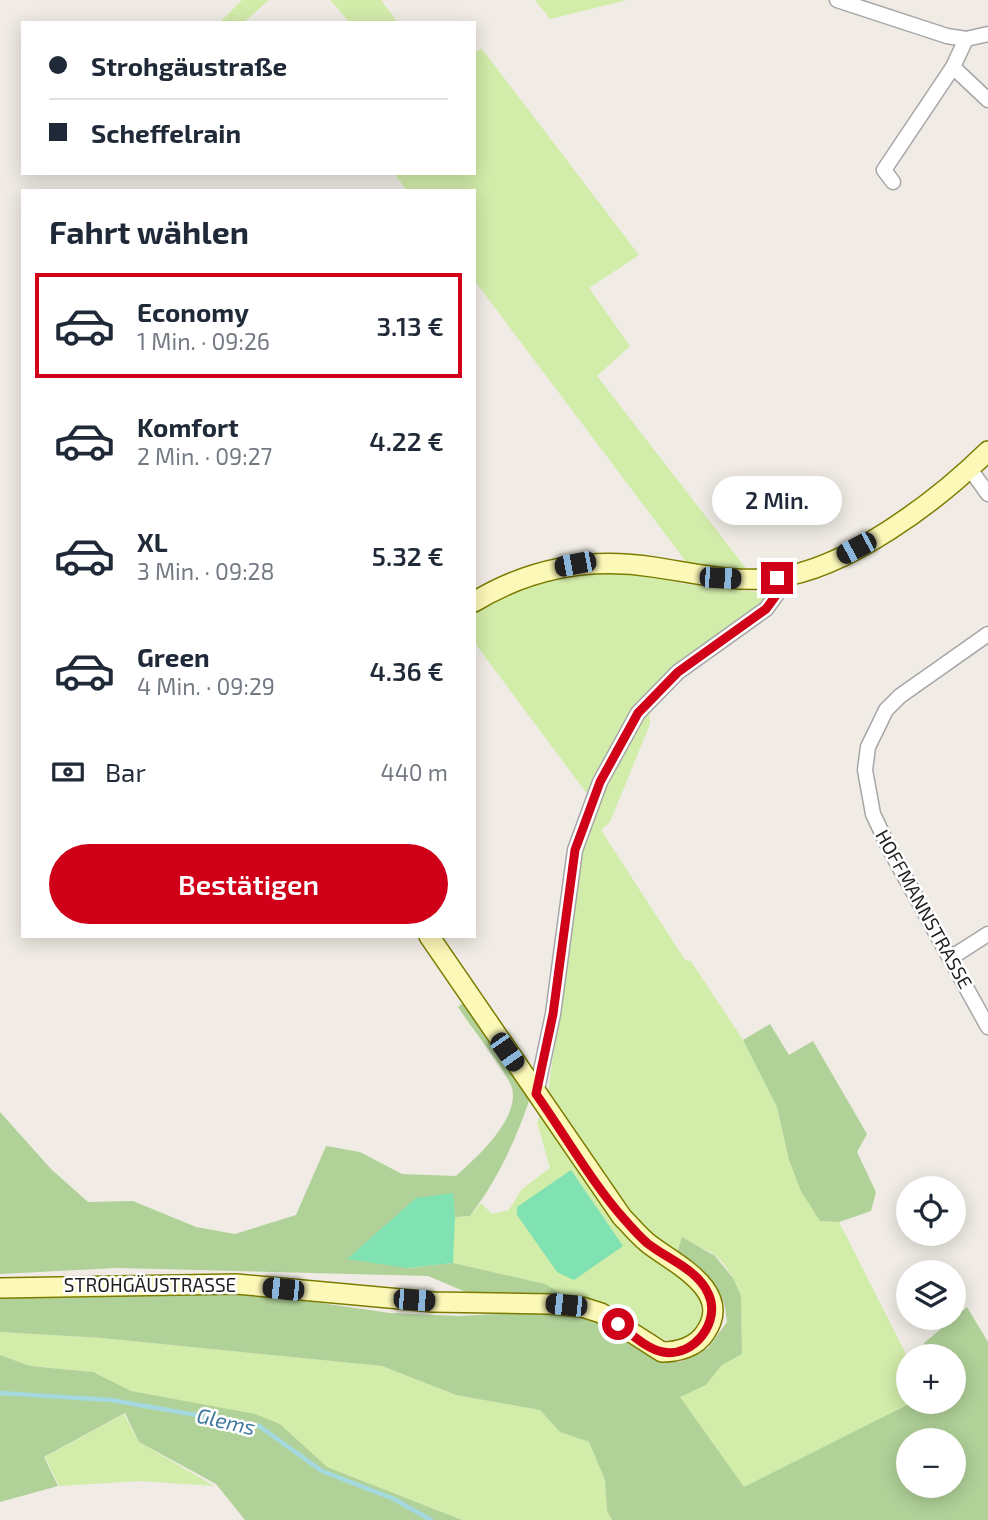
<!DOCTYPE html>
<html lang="de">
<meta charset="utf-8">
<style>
body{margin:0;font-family:"Exo 2",sans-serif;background:#f6f6f7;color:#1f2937;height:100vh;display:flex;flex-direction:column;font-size:26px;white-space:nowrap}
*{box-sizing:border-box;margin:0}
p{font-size:23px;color:#747a83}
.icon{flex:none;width:38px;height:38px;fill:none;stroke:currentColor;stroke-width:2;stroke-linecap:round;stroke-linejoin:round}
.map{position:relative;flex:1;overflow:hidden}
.side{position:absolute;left:21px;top:189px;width:455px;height:749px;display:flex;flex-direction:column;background:#fff;border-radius:0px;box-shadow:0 4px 18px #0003}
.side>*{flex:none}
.top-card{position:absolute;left:21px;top:21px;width:455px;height:154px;border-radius:0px;box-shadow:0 4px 18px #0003;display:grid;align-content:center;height:154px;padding:0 28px;background:#fff}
.fabs{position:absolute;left:896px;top:1176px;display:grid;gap:14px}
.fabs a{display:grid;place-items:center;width:70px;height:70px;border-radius:50%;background:#fff;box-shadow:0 4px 18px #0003;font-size:35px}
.end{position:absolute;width:32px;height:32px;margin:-16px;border:9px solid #cf0017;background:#fff;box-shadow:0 0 0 4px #fff}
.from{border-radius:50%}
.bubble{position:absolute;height:49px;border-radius:24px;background:#fff;box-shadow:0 4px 18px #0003;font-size:23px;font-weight:600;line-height:49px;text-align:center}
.car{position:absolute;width:21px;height:42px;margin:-21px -10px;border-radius:9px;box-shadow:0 0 5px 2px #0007;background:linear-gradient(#222 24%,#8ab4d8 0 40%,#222 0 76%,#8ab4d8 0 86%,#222 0)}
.top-card b{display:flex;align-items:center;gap:24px;height:66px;font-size:26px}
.top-card b+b{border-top:2px solid #e0e1e3}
.top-card i{width:18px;height:18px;background:#1f2937}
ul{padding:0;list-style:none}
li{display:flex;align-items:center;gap:21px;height:105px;margin:0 14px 10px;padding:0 14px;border:4px solid transparent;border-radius:0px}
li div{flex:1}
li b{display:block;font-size:26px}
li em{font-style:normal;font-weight:600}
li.active{border-color:#cf0017}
li>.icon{width:63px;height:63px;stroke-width:1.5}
h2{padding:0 28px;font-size:32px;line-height:84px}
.pay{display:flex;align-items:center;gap:18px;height:77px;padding:0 28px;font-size:26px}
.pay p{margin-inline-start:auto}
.primary-button{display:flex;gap:14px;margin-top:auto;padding:14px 28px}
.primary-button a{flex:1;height:80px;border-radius:42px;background:#cf0017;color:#fff;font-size:28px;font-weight:600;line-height:80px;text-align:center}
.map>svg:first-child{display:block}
.grass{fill:#d2ecaa}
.forest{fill:#b0d198;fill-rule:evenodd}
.pitch{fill:#80e2b2}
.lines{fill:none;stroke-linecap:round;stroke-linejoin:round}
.stream{stroke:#a4d9e0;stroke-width:4.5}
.minor-casing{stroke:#a6a6a6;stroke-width:17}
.secondary-casing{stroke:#7c7c00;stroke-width:22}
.minor{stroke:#fff;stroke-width:14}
.secondary{stroke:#fcf8b8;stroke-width:19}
.route{stroke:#cf0017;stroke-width:9}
.labels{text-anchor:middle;stroke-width:5;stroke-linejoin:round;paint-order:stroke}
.street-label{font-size:19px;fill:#1f1f1f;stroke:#fff}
.water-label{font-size:21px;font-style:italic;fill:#3f789c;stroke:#fff}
</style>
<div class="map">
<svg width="988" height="1520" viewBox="0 0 988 1520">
<rect width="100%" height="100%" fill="#f0ece5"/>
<g class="grass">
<polygon points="242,0 269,0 243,23 219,23"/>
<polygon points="330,0 381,0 398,23 350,23"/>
<polygon points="535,0 627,0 550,19"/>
<polygon points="482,49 639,255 589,288 630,346 597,376 748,571 687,563 474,280 474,191 407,191 394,173 474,173 474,52"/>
<polygon points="634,571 683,584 758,592 765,596 763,605 665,678 588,795 474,642 474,610 556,575"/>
<path d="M649,710L650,724L610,822L601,830L685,960L691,961L743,1040L777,1107L789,1160L820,1221L839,1222L908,1358V1402H913L744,1488L679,1397L706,1385L722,1365L742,1354C741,1318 746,1283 716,1256C707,1249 693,1244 682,1238L677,1253L636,1220L548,1092L582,851L617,752Z"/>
<polygon points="542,1111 699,1292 702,1319 694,1332 681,1339 669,1340 657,1338 584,1300 564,1295 544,1284 453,1263 453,1217 470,1216 481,1203 492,1214 509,1210 522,1189 550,1168 537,1122"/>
<polygon points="0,1332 102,1338 382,1366 456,1395 540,1410 561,1432 589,1442 605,1480 607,1510 612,1520 462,1520 327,1467 280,1424 130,1391 93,1372 30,1366 0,1355"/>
<polygon points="124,1414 139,1442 214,1486 141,1481 59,1486 45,1457"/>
</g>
<g class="forest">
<path d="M465,1001L531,1095C516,1140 498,1179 470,1216L455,1217L452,1193L407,1268L453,1263L545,1284L564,1295L480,1298L428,1276L117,1268L0,1274V1112L51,1169L88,1202L133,1201L196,1227L235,1234L296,1215L326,1146L360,1152L402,1174L456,1176C476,1158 520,1119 512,1088C508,1074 468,1023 458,1007Z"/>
<polygon points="770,1024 789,1055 813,1041 867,1134 857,1152 876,1192 871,1211 839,1222 820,1221 801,1191 789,1160 777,1107 743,1040"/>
<path d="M682,1237L715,1256L733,1278L741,1296L742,1354L722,1365L706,1385L680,1397L744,1487L913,1402H954V1356H928L924,1343L967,1307L988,1342V1520H612L607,1511L605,1480L589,1442L560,1432L540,1410L456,1395L382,1366L102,1338L0,1332V1295L238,1291L390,1313L459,1316L566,1310L608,1323L659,1361L680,1362L708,1348L727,1322C724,1283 706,1274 677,1253ZM908,1440H954V1486H908Z"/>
<polygon points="0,1355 30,1366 93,1372 131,1391 255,1414 280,1424 327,1467 462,1520 245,1520 216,1484 139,1442 125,1413 44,1457 58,1486 0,1502"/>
</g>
<g class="pitch">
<polygon points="571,1170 623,1246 574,1280 557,1272 517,1215 517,1207"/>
<polygon points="453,1193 455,1217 453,1263 407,1268 347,1259 416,1198"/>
</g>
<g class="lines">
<polyline class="stream" points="0,1393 111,1400 259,1426 322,1471 394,1499 431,1520"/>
<defs>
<g id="minor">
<polyline points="837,0 947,36 966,39 988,34"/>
<polyline points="953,67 988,100"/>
<polyline points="893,182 884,170 953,67 966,39"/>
<polyline points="970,469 988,494"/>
<polyline points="988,634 900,696 886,710 868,747 865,770 873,814 890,850 988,1027"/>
<polyline points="952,957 988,934"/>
<polyline points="536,1094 553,1014 575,850 600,782 638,713 678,672 766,609 777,594 777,578"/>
</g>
<g id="secondary">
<path d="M474,602C530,568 589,557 653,567C694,573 734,583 775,578C848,569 937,501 988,451"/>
<path d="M0,1288L236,1284L433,1302L550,1304L582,1307L601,1313L662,1352C678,1352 696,1347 705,1333C734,1291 675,1264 649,1244C639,1236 631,1226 622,1217L429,936"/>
</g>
</defs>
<use href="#minor" class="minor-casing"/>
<use href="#secondary" class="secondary-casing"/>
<use href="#minor" class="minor"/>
<use href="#secondary" class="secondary"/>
</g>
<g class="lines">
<path class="route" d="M618,1324C631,1333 646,1349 663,1352C694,1358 722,1321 708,1293C697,1269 667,1259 647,1243C639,1236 632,1228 625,1220C594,1186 563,1132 536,1094L553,1014L575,850L600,782L638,713L678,672L766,609L777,594V578"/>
</g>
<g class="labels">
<g class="street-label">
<text transform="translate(924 909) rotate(61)" y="7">HOFFMANNSTRASSE</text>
<text x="150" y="1292">STROHGÄUSTRASSE</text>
</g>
<g class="water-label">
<text transform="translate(226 1422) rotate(13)" y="7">Glems</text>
</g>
</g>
</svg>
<div class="fabs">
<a><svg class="icon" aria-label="locate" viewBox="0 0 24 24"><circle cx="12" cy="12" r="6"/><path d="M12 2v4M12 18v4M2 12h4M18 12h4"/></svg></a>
<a><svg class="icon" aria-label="layers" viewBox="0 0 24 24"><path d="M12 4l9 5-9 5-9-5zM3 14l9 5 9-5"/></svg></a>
<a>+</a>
<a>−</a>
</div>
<i class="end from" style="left:618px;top:1324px"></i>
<i class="end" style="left:777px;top:578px"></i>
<div class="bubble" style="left:712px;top:476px;width:130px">2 Min.</div>
<i class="car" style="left:856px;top:548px;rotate:242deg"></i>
<i class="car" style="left:575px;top:564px;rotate:259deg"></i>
<i class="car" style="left:720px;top:578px;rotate:93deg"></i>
<i class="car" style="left:507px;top:1052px;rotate:145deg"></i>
<i class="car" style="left:283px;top:1289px;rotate:276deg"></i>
<i class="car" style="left:414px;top:1300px;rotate:94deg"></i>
<i class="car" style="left:566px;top:1305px;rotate:276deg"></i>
<div class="top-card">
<b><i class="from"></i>Strohgäustraße</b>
<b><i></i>Scheffelrain</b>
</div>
<section class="side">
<h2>Fahrt wählen</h2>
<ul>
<li class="active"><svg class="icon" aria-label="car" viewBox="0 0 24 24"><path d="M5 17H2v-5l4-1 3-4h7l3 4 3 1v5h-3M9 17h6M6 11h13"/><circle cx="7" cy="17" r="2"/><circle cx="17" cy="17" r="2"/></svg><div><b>Economy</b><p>1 Min. · 09:26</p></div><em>3.13 €</em></li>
<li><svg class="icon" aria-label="car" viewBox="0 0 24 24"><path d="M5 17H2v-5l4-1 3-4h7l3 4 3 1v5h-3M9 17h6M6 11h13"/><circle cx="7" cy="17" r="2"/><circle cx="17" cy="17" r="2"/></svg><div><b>Komfort</b><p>2 Min. · 09:27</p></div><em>4.22 €</em></li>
<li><svg class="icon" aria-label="car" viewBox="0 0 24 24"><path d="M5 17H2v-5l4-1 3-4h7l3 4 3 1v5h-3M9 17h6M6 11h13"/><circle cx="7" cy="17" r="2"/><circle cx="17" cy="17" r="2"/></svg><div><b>XL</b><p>3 Min. · 09:28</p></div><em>5.32 €</em></li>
<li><svg class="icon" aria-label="car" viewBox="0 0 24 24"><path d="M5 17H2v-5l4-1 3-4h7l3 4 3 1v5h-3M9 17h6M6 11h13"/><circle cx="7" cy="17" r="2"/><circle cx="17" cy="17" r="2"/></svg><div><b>Green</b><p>4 Min. · 09:29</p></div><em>4.36 €</em></li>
</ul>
<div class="pay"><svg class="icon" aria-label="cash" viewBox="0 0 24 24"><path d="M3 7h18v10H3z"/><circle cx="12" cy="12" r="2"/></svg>Bar<p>440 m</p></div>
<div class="primary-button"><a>Bestätigen</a></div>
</section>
</div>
